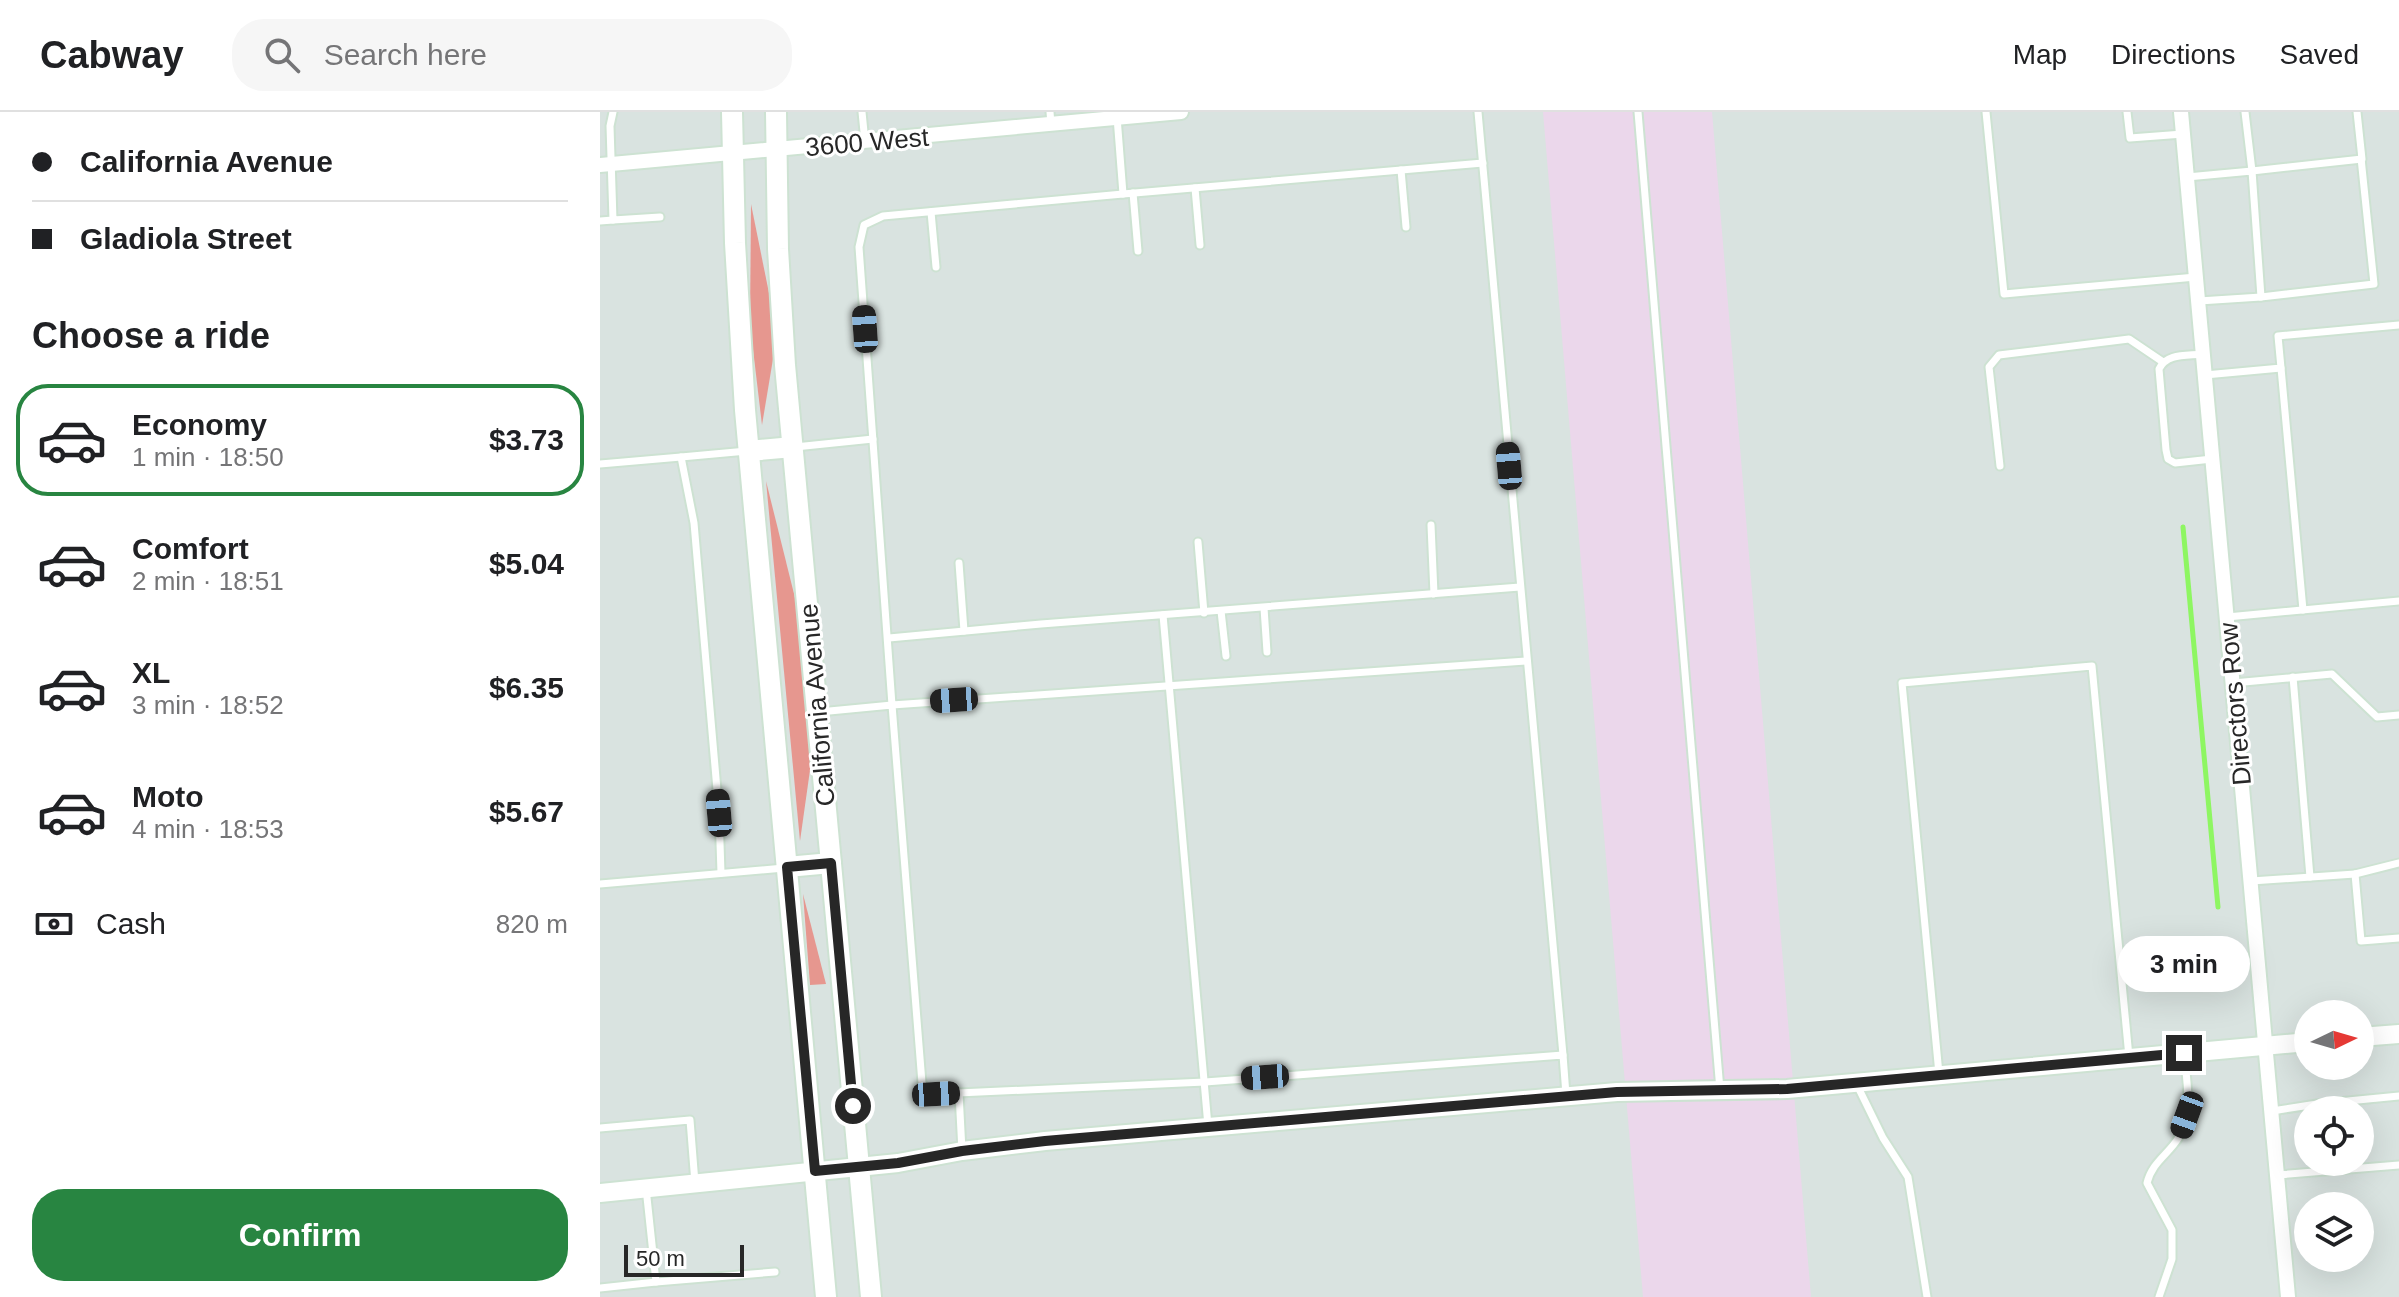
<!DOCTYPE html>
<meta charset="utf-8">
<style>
body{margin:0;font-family:Arial,sans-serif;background:#f6f6f6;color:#202124;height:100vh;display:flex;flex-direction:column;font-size:30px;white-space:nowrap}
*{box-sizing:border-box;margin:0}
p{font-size:26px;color:#757577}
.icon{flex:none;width:44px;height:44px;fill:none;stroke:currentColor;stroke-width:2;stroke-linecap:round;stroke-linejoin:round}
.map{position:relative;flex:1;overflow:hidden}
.sheet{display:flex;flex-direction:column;background:#fff;width:600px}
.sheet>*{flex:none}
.hud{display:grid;align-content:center;height:176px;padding:0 32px;background:#fff}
.needle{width:52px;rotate:85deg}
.fabs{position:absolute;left:1694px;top:888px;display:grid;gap:16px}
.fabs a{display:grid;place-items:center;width:80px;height:80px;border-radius:50%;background:#fff;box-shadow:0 8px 32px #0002;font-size:40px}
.scale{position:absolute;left:24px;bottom:20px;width:120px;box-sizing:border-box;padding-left:8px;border:4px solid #272727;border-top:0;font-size:22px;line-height:28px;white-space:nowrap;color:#272727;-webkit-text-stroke:6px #fff;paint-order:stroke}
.end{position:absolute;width:36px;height:36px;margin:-18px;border:10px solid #272727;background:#fff;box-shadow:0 0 0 4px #fff}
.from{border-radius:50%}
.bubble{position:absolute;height:56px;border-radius:28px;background:#fff;box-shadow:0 8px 32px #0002;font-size:26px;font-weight:700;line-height:56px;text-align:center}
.car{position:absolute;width:24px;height:48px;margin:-24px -12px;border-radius:10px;box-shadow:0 0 6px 2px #0007;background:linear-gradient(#222 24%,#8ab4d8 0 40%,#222 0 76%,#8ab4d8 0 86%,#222 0)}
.hud b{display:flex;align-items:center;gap:28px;height:76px;font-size:30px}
.hud b+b{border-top:2px solid #e0e0e0}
.hud i{width:20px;height:20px;background:#202124}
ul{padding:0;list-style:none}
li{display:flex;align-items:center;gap:24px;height:112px;margin:0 16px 12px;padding:0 16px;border:4px solid transparent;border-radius:32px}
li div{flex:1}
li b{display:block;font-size:30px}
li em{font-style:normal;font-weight:700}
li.active{border-color:#288541}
li>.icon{width:72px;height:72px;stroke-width:1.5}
h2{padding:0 32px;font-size:36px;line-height:96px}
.pay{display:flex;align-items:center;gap:20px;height:88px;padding:0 32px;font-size:30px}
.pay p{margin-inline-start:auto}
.primary-button{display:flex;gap:16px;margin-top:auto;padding:16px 32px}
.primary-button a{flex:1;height:92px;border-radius:32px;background:#288541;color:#fff;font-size:32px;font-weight:700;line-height:92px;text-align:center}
header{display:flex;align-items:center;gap:48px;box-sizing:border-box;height:112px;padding:0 40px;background:#fff;border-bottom:2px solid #e0e0e0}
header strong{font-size:38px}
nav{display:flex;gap:44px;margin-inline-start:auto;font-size:28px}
.search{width:560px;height:72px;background:#f6f6f6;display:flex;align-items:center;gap:20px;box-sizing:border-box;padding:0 28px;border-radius:32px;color:#757577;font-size:30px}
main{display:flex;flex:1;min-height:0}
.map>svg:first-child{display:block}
.industrial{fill:#d9e3e0;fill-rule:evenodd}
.green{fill:#e6978f}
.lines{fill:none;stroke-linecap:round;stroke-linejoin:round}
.stream{stroke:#8ef662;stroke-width:5}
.service-casing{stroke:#cde2d2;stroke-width:11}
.minor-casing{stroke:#cde2d2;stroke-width:18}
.tertiary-casing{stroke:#cde2d2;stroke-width:22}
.secondary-casing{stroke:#cde2d2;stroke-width:24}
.service{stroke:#fff;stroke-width:7}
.minor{stroke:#fff;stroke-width:14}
.tertiary{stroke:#fff;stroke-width:18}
.secondary{stroke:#fff;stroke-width:20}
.route{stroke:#272727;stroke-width:10}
.labels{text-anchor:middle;stroke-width:6;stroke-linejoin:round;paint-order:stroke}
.street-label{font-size:26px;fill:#272727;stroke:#fff}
</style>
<header>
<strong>Cabway</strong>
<div class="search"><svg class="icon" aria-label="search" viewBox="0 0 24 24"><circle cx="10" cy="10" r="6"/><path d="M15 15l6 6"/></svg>Search here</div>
<nav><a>Map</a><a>Directions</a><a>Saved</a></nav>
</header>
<main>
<section class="sheet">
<div class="hud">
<b><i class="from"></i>California Avenue</b>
<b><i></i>Gladiola Street</b>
</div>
<h2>Choose a ride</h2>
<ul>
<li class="active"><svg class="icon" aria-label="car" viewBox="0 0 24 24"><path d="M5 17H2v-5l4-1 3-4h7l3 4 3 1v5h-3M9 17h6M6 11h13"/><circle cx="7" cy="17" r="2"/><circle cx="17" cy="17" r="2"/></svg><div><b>Economy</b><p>1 min · 18:50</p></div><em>$3.73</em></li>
<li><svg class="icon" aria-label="car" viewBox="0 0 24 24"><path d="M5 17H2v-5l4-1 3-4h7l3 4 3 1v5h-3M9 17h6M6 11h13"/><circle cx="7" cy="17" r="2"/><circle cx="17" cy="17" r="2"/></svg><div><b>Comfort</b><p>2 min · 18:51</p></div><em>$5.04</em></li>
<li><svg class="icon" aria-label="car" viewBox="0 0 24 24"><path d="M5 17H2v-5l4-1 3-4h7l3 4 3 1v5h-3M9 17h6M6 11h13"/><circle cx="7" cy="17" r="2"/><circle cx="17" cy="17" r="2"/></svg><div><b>XL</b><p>3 min · 18:52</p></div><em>$6.35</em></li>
<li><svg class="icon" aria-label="car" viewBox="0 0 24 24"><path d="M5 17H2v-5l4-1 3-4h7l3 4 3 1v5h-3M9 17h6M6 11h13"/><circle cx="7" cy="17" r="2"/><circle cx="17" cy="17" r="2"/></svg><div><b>Moto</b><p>4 min · 18:53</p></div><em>$5.67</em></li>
</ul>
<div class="pay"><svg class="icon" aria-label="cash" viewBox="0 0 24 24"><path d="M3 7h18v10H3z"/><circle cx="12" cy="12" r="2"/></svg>Cash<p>820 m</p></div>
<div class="primary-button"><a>Confirm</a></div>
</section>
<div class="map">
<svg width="1799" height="1185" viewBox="0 0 1799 1185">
<rect width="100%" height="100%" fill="#ebd7eb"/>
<g class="industrial">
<polygon points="0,0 943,0 1043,1185 0,1185"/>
<path d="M1112,0H1799V1185H1211ZM1708,902H1760V954H1708ZM1708,998H1760V1050H1708ZM1708,1094H1760V1146H1708Z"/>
</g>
<g class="green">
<polygon points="151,92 172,196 174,241 162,313 150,212"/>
<polygon points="166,369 199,502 211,651 200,729"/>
<polygon points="203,782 226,872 210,873"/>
</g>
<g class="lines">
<polyline class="stream" points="1583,415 1618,795"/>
<defs>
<g id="service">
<polyline points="13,0 10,14 13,108 60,105"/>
<polyline points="262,0 265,30"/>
<polyline points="450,0 451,12"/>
<polyline points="878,0 963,943"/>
<polyline points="1038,0 1120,978"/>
<polyline points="1386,0 1404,182 1596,165"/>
<polyline points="1527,0 1530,26 1583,22"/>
<polyline points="1645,0 1652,59 1762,47 1757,0"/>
<polyline points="517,5 523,82 883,51"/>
<polyline points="801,58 806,115"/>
<polyline points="1587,65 1652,59 1661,185 1599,189"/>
<polyline points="595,76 600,133"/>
<polyline points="533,81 538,139"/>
<polyline points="523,82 283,104 264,113 259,135 292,593 926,549"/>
<polyline points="331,100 336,155"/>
<polyline points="0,109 13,108"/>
<polyline points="1661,185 1774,172 1761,46"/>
<path d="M1603,242C1586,244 1567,241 1559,257L1566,338L1568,347L1575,351L1612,347"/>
<polyline points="1681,256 1703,498"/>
<polyline points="1605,263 1681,256 1678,224 1799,213"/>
<polyline points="195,335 273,327"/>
<polyline points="0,352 81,345"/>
<polyline points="1400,354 1389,255 1399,243 1529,227 1563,250"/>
<polyline points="831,413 834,482"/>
<polyline points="598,430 604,501"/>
<polyline points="359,451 364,519"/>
<polyline points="664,496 667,540"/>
<polyline points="621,499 626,544"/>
<polyline points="563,503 608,1014"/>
<polyline points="1627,505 1799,489"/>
<polyline points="289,526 441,512 920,475"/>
<polyline points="1693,565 1710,765"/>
<polyline points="1633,571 1732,562 1777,605 1799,603"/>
<polyline points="219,600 292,593 322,971 327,978 336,982 605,970 963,943 966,983"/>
<polyline points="121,761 119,701 94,411 81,345 147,339"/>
<polyline points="1755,762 1799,751"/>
<polyline points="1651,769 1755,762 1761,829 1799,826"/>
<polyline points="0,772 184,756"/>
<polyline points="1339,962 1302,571 1492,554 1529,945"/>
<polyline points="1257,973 1283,1026 1308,1065 1327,1185"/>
<polyline points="359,981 362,1039"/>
<polyline points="1672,999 1717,992 1799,984"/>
<polyline points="0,1016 90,1008 95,1071"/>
<polyline points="1678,1063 1799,1053"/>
<polyline points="56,1170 175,1160"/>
<polyline points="0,1176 56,1170 46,1076"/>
<path d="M1559,1185L1572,1147V1118L1547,1071C1552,1050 1569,1042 1579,1025C1593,1000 1587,970 1584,943"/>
</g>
<g id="minor">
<polyline points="1581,0 1688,1185"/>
<polyline points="0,53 581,0"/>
</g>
<g id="tertiary">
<polyline points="1760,925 1799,922"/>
<polyline points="0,1081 298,1051 362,1039 445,1029 1017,980 1187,977 1708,930"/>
</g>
<g id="secondary">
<polyline points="132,0 135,131 145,298 226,1185"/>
<polyline points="176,0 178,137 185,253 271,1185"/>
<polyline points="149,339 193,335"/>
<polyline points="187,755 231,751"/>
</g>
</defs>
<use href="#service" class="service-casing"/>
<use href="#minor" class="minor-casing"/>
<use href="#tertiary" class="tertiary-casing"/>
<use href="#secondary" class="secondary-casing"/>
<use href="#service" class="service"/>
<use href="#minor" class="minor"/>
<use href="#tertiary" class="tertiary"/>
<use href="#secondary" class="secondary"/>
</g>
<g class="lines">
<polyline class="route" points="253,994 231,751 187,755 215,1059 298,1051 362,1039 445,1029 1017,980 1187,977 1584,941"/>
</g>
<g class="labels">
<g class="street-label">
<text transform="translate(267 30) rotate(-5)" y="9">3600 West</text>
<text transform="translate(1635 592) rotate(-95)" y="9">Directors Row</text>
<text transform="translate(217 593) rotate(-95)" y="9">California Avenue</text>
</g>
</g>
</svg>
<div class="fabs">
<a><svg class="needle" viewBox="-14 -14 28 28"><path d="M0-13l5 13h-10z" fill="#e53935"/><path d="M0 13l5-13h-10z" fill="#757577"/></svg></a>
<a><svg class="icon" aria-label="locate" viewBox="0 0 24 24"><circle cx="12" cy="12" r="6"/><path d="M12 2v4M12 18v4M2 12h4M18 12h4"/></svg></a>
<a><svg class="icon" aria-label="layers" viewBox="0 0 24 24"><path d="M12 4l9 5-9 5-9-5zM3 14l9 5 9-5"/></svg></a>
</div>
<div class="scale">50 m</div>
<i class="end from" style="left:253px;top:994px"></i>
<i class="end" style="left:1584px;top:941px"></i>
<div class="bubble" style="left:1518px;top:824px;width:132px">3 min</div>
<i class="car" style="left:265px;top:217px;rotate:356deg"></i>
<i class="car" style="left:909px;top:354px;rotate:355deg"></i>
<i class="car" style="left:354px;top:588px;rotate:266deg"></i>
<i class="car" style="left:119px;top:701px;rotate:355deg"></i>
<i class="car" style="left:665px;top:965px;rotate:266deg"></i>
<i class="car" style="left:336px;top:982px;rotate:87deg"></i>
<i class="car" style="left:1587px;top:1003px;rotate:200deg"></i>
</div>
</main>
